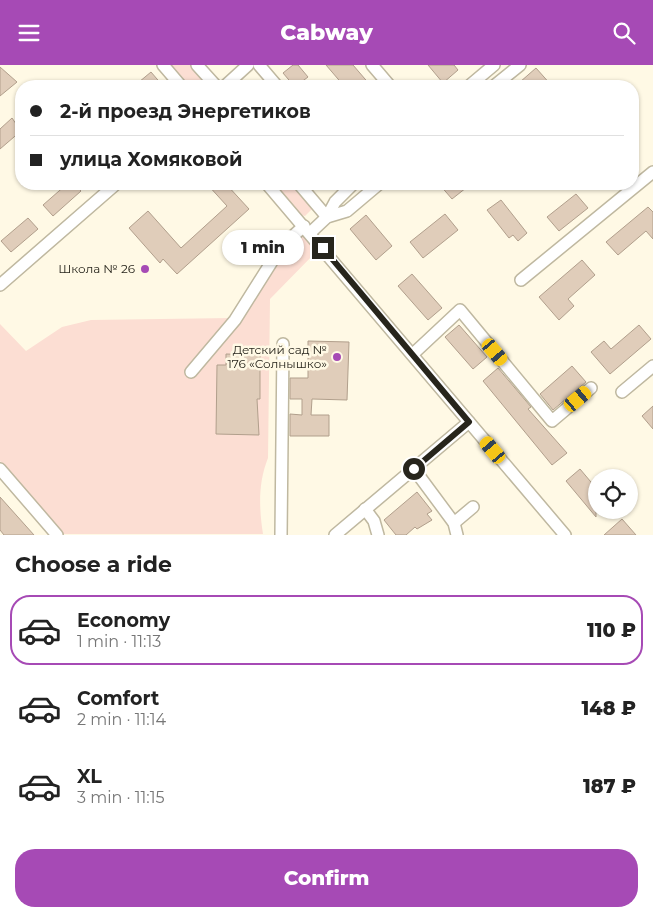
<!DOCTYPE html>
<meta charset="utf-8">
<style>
body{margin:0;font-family:Montserrat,sans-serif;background:#f2f2f2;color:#222;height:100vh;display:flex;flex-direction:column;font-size:19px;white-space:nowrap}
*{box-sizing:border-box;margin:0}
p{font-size:16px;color:#767676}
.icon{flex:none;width:28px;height:28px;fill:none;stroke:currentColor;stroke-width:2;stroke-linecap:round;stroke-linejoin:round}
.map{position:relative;height:470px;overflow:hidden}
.panel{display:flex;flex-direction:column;background:#fff;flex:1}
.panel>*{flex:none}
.banner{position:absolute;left:15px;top:15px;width:624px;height:110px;border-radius:20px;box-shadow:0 1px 4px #0004;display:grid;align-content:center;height:110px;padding:0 15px;background:#fff}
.fabs{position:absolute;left:588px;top:404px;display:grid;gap:10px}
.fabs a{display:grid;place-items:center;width:50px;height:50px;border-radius:50%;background:#fff;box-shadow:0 1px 4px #0004;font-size:25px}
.end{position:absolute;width:22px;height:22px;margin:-11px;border:6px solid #27251c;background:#fff;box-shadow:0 0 0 2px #fff}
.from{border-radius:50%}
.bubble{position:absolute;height:35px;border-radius:18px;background:#fff;box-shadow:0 1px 4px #0004;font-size:16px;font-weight:800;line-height:35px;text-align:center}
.car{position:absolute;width:15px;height:30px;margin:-15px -8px;border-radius:6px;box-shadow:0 0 4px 1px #0007;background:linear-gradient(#f5c518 24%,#345 0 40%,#f5c518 0 76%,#345 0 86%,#f5c518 0)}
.banner b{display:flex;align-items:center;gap:18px;height:48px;font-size:19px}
.banner b+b{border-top:1px solid #e0e0e0}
.banner i{width:12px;height:12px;background:#222}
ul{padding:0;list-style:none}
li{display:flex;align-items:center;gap:15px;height:70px;margin:0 10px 8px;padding:0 5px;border:2px solid transparent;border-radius:20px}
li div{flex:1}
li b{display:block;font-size:19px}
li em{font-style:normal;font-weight:800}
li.on{border-color:#a64ab5}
li>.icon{width:45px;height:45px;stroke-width:1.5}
h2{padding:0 15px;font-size:22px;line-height:60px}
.action{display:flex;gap:10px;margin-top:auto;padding:10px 15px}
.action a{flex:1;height:58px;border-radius:20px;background:#a64ab5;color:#fff;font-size:20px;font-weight:800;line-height:58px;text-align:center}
header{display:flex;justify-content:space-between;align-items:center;height:65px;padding:0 15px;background:#a64ab5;color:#fff;font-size:22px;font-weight:800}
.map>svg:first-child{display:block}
.green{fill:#fcded3}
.building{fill:#e0cdba;stroke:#b19f8c}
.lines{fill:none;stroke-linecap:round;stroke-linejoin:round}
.minor-casing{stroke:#bfb8a0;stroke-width:14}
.minor{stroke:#fff;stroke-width:11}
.route{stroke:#27251c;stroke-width:6}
.poi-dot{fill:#a64ab5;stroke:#fff9e5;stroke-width:2}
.labels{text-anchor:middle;stroke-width:5;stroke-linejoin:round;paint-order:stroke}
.poi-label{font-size:12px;fill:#27251c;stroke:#fff9e5;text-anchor:end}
</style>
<header><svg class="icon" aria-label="menu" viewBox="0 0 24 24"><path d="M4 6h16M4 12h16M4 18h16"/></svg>Cabway<svg class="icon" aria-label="search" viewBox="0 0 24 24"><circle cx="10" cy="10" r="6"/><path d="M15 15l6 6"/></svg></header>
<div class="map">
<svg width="653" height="470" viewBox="0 0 653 470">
<rect width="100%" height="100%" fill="#fff9e5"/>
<g class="green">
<polygon points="168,0 191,0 205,20 186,21"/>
<polygon points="271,119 294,119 313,143 305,151 297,149"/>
<path d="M297,162L316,187L270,234L268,393C258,418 259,443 263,469H63L0,396V259L26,286L62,262L91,255L231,253Z"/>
</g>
<g class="building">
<polygon points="293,0 298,0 308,12 296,21 294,21 283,8"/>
<polygon points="326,0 353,0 371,21 344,21"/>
<polygon points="428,0 454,0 458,5 443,18"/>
<polygon points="0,2 17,17 0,31"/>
<polygon points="536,3 552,21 524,21 520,17"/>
<polygon points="151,7 163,21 144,21 139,17"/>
<polygon points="12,53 21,66 0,84 0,64"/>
<polygon points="67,119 74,119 81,126 53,151 43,140"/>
<polygon points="207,119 226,119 249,144 177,209 163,194 160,198 129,163 148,146 181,183 227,141"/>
<polygon points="439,119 471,119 452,134"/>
<polygon points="576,129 588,143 559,166 547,152"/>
<polygon points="501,135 527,168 518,176 513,170 509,173 487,145"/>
<polygon points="648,142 653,147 653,174 646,166 618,190 606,177"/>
<polygon points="445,149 458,165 423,193 410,177"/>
<polygon points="366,150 392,181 376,195 350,164"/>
<polygon points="28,153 38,164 11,187 1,176"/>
<polygon points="582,195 595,210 568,234 574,241 559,255 539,232"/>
<polygon points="412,209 442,243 428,255 398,221"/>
<polygon points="459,260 487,292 473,304 445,272"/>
<polygon points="639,260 651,274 610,309 591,287 604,276 611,284"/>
<polygon points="308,276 349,277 347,335 312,334 311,350 329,350 329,371 290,371 290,349 302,350 302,334 290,334 290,313 308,313"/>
<polygon points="226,289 260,290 260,334 257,334 259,370 216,369 217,300 226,300"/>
<polygon points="572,301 586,317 553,345 540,329"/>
<polygon points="498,303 531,342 528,344 567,388 552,400 483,316"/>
<polygon points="653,341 653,364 642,351"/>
<polygon points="580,404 596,423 596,452 566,416"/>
<polygon points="417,427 432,446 427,449 432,455 417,464 415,462 406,470 396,470 384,455"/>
<polygon points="0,432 34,470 4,470 0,465"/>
<polygon points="622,454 636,470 604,470"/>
</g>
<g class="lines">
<defs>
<g id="minor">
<polyline points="163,0 181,21"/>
<polyline points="197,0 216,21"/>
<polyline points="259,0 277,21"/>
<polyline points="372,0 390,21"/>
<polyline points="225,21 248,0"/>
<polyline points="469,21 494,0"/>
<polyline points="494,21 520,0"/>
<polyline points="267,119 565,470"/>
<polyline points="299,119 327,152 335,137 353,119"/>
<polyline points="310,168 327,152 347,146 379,119"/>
<polyline points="521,215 653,107"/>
<polyline points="0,220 116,119"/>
<polyline points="413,289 460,245 552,356 591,323"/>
<polyline points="191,307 235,255 281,182 304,161"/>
<polyline points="622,327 653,301"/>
<polyline points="0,404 57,470"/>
<polyline points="414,404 454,458 457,470"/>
<polyline points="365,444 374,456 378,470"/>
<polyline points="454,458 473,442"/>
<polyline points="281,470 283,279"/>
<polyline points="335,470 469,357"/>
</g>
</defs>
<use href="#minor" class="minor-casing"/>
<use href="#minor" class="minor"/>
</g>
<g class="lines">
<polyline class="route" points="323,183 469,357 414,404"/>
</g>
<g class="poi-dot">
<circle cx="145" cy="204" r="5"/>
<circle cx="337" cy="292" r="5"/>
</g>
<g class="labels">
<g class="poi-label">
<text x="135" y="208">Школа № 26</text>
<text x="327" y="289">Детский сад №<tspan x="327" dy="14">176 «Солнышко»</tspan></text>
</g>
</g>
</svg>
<div class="fabs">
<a><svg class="icon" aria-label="locate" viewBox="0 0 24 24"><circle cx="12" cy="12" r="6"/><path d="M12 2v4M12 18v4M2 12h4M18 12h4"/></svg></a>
</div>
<i class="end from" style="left:414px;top:404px"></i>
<i class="end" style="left:323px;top:183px"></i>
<div class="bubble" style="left:222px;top:165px;width:82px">1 min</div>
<i class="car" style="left:495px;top:287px;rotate:140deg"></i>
<i class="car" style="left:578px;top:334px;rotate:50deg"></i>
<i class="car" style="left:493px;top:385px;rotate:320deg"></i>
<div class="banner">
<b><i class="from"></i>2-й проезд Энергетиков</b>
<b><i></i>улица Хомяковой</b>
</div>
</div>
<section class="panel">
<h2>Choose a ride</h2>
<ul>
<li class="on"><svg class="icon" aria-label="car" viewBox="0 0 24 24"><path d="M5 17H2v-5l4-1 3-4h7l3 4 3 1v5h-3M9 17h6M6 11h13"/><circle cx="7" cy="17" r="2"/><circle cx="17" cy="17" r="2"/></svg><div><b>Economy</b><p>1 min · 11:13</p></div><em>110 ₽</em></li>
<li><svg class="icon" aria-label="car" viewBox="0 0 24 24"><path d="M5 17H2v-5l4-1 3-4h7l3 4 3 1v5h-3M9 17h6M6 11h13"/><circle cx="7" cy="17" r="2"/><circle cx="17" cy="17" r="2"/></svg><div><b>Comfort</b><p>2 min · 11:14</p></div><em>148 ₽</em></li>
<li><svg class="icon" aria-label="car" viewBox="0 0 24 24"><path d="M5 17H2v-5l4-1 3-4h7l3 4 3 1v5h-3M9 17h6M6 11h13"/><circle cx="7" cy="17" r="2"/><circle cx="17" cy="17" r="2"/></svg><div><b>XL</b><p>3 min · 11:15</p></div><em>187 ₽</em></li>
</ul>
<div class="action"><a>Confirm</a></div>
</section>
